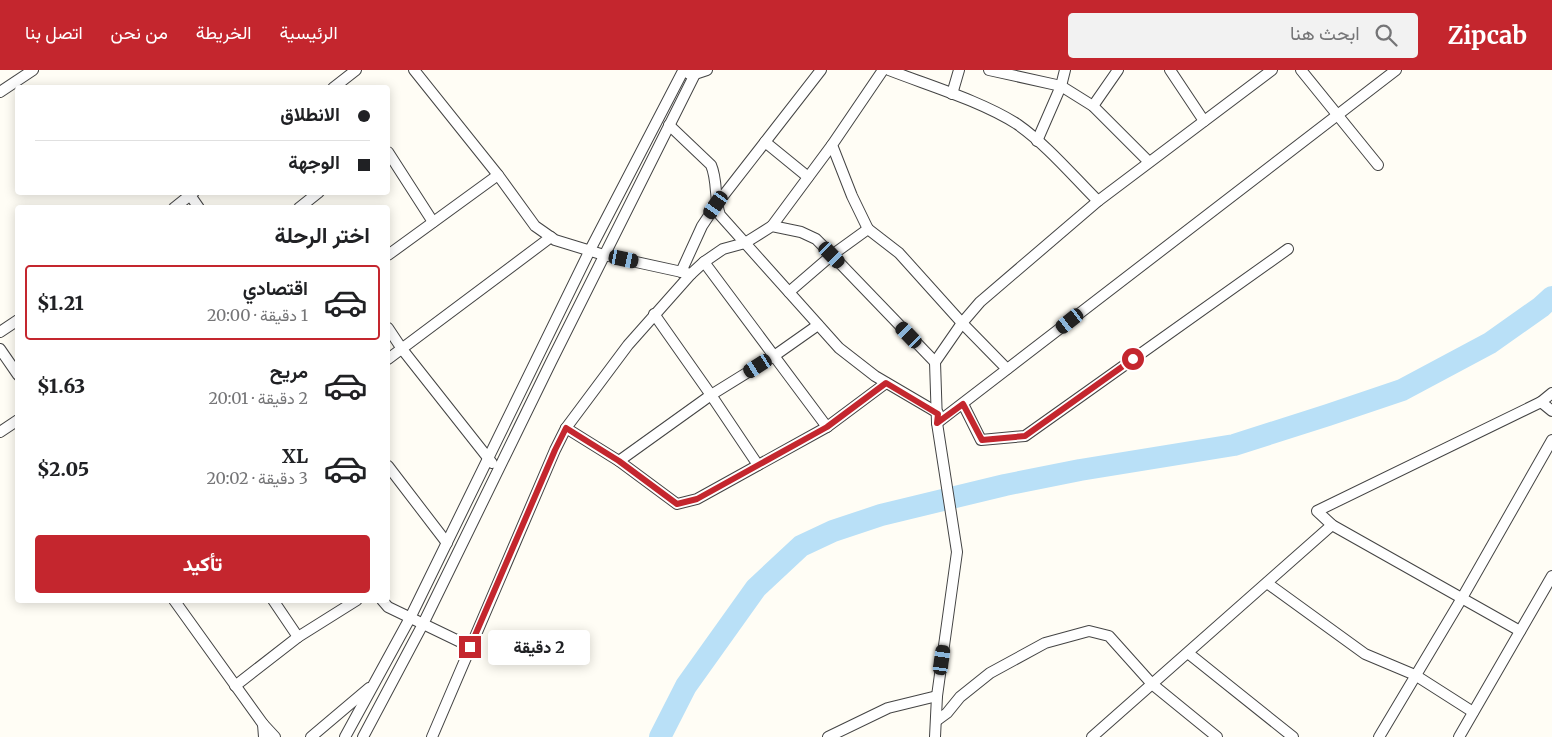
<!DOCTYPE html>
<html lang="ar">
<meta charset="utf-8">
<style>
body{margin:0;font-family:Merriweather,Vazirmatn,serif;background:#f2f2f2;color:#202124;direction:rtl;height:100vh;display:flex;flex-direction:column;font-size:19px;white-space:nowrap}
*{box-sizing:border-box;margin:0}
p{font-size:16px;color:#757577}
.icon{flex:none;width:28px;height:28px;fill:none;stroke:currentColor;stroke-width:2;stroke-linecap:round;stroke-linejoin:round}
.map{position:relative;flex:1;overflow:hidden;direction:ltr}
.side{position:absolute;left:15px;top:135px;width:375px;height:398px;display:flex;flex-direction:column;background:#fff;border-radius:5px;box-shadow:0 2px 12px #0003;direction:rtl}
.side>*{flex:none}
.hud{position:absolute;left:15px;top:15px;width:375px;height:110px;border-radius:5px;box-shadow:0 2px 12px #0003;direction:rtl;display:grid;align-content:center;height:110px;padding:0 20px;background:#fff}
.end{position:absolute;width:22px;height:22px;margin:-11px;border:6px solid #c4262e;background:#fff;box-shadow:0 0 0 2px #fff}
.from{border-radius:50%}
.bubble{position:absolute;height:35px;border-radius:5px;background:#fff;box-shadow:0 2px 12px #0003;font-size:16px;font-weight:800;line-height:35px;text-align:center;direction:rtl}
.car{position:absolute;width:15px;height:30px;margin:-15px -8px;border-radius:6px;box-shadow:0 0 4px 1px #0007;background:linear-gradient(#222 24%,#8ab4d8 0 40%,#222 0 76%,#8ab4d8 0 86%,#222 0)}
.hud b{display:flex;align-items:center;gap:18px;height:48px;font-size:19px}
.hud b+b{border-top:1px solid #e0e0e0}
.hud i{width:12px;height:12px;background:#202124}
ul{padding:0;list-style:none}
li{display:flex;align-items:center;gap:15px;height:75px;margin:0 10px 8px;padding:0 10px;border:2px solid transparent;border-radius:5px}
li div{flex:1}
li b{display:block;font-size:19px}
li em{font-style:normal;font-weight:800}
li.on{border-color:#c4262e}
li>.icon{width:45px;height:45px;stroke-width:1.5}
h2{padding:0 20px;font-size:22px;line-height:60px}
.cta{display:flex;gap:10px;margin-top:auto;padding:10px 20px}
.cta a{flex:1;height:58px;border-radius:5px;background:#c4262e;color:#fff;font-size:20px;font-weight:800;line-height:58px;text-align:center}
header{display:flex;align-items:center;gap:30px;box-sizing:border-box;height:70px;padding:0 25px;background:#c4262e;color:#fff}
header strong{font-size:24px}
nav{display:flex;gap:28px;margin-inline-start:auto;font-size:18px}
.search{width:350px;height:45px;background:#f2f2f2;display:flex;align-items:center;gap:12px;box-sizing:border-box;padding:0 18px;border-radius:5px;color:#757577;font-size:19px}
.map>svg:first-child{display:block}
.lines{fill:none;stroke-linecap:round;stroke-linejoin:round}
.river{stroke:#b9e0f7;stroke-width:22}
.minor-casing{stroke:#444;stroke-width:12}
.minor{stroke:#fff;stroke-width:10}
.route{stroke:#c4262e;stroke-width:6}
</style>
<header>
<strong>Zipcab</strong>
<div class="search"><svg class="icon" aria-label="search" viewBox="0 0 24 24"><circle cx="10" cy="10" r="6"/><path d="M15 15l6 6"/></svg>ابحث هنا</div>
<nav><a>الرئيسية</a><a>الخريطة</a><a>من نحن</a><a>اتصل بنا</a></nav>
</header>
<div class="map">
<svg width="1552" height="667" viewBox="0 0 1552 667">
<rect width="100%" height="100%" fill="#fffdf5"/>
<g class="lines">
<polyline class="river" points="660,667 686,616 756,518 801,476 833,461 881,445 1005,415 1080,400 1234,375 1328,345 1402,320 1490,273 1541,237 1552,227"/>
<defs>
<g id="minor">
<polyline points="414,0 498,105 535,156 555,170 604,185 691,204 704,192 723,179 745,173 772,156 801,162 816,169 832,185 868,159 899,183 962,253 1007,299"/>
<path d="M889,0C930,16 981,31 1017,54C1047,75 1072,105 1098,131"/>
<polyline points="989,0 1061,16 1093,36 1149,92"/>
<polyline points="1170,0 1204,51"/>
<polyline points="1301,0 1378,95"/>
<polyline points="689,4 695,4 707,0"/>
<polyline points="333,18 356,0"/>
<polyline points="0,22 33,0"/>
<polyline points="952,24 959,0"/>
<polyline points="1093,36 1118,0"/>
<path d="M669,55L711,95C718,111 714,129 720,145L839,278L875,306L938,343"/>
<polyline points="1037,71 1061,16 1065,0"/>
<polyline points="765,72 808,107"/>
<polyline points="388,82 433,152"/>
<polyline points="190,125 199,138"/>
<polyline points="174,138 194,122"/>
<polyline points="299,138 319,122"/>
<polyline points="772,156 832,75"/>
<polyline points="868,159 852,126 832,75 883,0"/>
<polyline points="388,185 498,105"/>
<polyline points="704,192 827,357 886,313"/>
<polyline points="681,202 702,156 716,135 821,0"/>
<polyline points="789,222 832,185 935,292"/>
<polyline points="654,244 711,325 758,395"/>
<polyline points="388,258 402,279 492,393"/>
<polyline points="0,262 18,250"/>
<polyline points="0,279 18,305"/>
<polyline points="388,289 551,167"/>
<polyline points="1541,332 1552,323"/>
<polyline points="963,334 981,370 1025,366 1288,179"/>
<polyline points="937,353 1396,0"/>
<polyline points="566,358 619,391 711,325 774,286 818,255"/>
<polyline points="0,362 18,350"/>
<polyline points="619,391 677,434 697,429 827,357"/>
<polyline points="388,396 447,473"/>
<polyline points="1267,513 1365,584 1415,605 1473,642"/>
<polyline points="174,530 263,654"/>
<polyline points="273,530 298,567"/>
<polyline points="382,530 388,537 471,577"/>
<polyline points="1520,561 1332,455 1317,441 1541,332 1552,341"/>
<polyline points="1188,583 1293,667"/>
<polyline points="235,616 298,567 357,530"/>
<polyline points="936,651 947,643 960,627 990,603 1045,573 1089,561 1109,566 1152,614 1217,667"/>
<polyline points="264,667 263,654 275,667"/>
<polyline points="311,667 369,618"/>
<polyline points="345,667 410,548 590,180 683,1"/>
<polyline points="363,667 423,554 551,292 695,4"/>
<polyline points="432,667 555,380 566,358 628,275 691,204"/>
<polyline points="828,667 888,638 937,626"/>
<polyline points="935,667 937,626 957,482 937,353 935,292 962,253 980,232 1098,131 1272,0"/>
<polyline points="1092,667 1332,455"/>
<polyline points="1379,667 1462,528 1552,370"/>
<polyline points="1459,667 1552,506"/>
</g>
</defs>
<use href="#minor" class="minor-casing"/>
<use href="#minor" class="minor"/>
</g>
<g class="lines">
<polyline class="route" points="470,577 555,380 566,358 619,391 677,434 697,429 827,357 886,313 938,344 937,353 963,334 982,370 1025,366 1133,289"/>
</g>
</svg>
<i class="end from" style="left:1133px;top:289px"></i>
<i class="end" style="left:470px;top:577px"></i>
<div class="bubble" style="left:488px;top:560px;width:102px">2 دقيقة</div>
<i class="car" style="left:716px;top:135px;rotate:215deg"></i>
<i class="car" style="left:832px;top:185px;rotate:136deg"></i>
<i class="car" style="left:624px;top:189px;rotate:102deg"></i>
<i class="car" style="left:1070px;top:251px;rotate:232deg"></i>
<i class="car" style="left:909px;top:265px;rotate:316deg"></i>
<i class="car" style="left:758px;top:296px;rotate:238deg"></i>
<i class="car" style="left:942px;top:590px;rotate:8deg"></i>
<div class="hud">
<b><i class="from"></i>الانطلاق</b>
<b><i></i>الوجهة</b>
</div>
<section class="side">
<h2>اختر الرحلة</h2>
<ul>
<li class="on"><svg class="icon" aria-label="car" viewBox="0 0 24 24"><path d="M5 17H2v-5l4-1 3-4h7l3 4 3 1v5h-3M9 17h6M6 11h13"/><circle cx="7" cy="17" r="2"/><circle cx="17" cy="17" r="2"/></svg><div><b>اقتصادي</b><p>1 دقيقة · 20:00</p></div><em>$1.21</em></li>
<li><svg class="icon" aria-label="car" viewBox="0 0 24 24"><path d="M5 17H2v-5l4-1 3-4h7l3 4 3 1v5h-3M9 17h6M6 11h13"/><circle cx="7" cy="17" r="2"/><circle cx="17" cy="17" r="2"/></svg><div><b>مريح</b><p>2 دقيقة · 20:01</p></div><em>$1.63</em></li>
<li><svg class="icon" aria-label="car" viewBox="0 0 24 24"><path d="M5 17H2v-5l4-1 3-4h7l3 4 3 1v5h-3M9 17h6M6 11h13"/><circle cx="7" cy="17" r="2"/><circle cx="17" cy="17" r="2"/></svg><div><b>XL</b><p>3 دقيقة · 20:02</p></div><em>$2.05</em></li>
</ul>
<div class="cta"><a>تأكيد</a></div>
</section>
</div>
